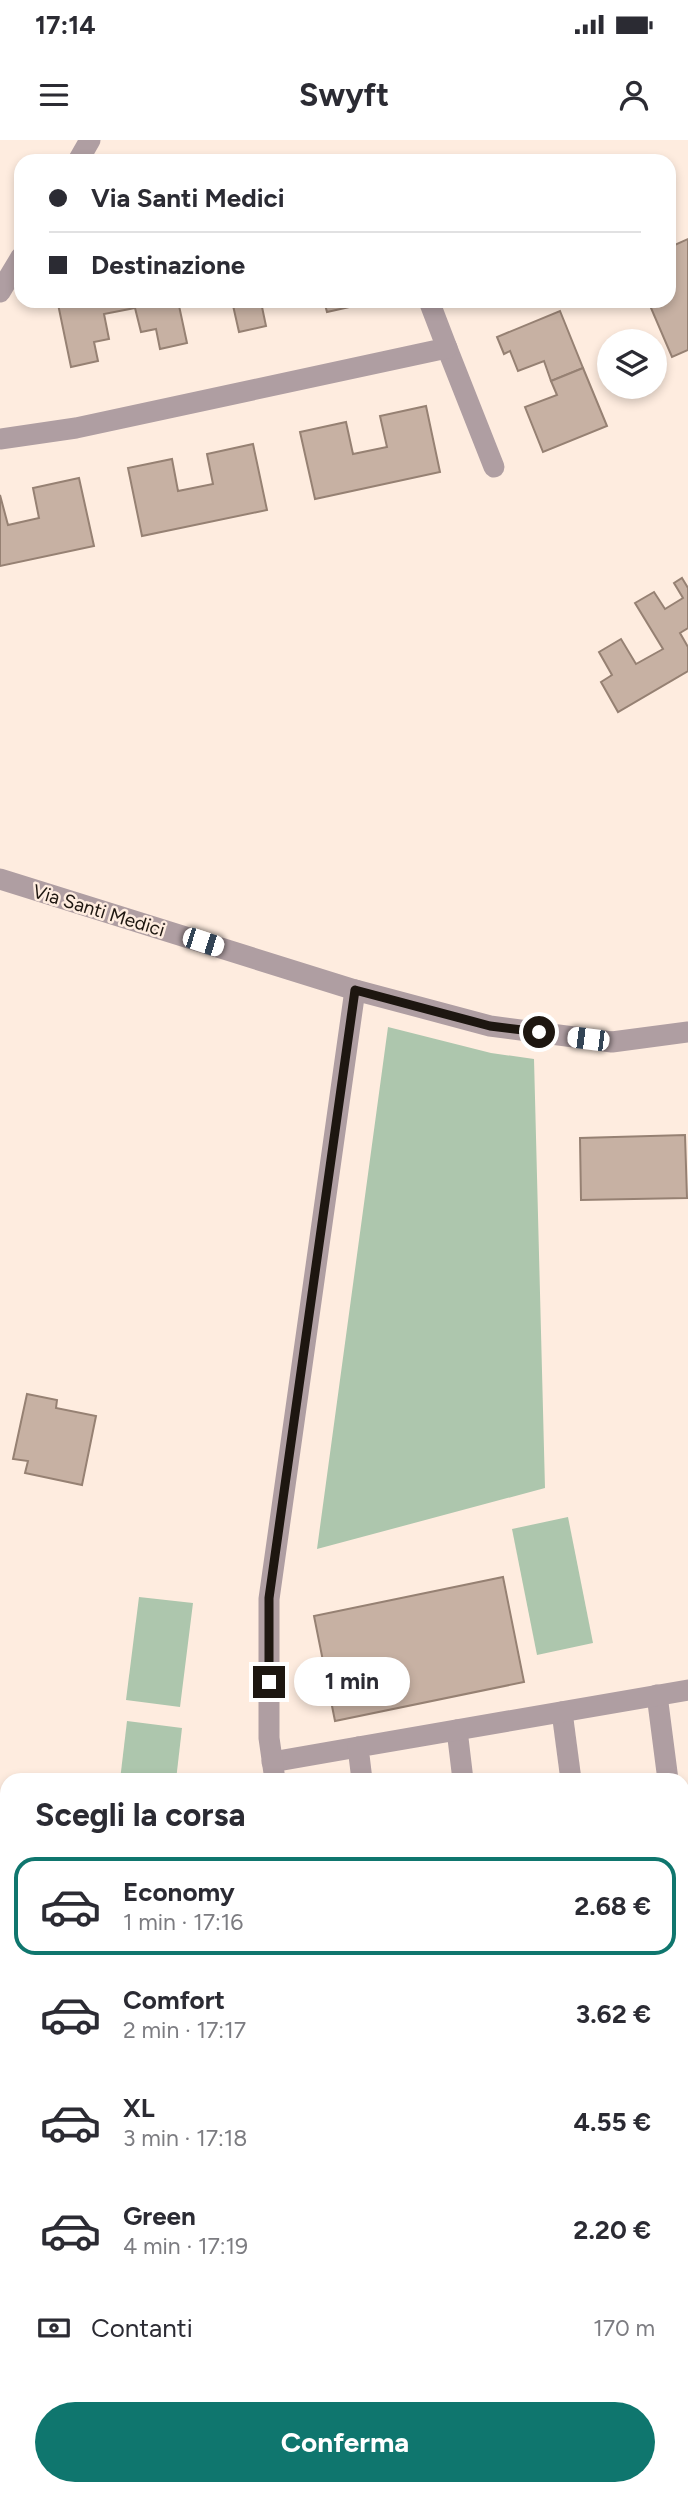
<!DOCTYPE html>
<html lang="it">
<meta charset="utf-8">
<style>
body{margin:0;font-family:Figtree,sans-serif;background:#f2f2f3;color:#2b2b33;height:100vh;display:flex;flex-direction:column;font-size:26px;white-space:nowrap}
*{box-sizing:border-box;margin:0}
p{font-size:23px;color:#7c7c81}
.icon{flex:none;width:38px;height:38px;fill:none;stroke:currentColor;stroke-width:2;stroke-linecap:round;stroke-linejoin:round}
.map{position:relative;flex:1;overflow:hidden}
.side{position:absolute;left:0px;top:1633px;width:690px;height:723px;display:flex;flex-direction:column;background:#fff;border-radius:21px 21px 0 0;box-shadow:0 4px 10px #0003}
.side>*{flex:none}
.hud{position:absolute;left:14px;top:14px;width:662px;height:154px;border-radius:21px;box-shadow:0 4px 10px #0003;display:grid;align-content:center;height:154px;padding:0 35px;background:#fff}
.controls{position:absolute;left:597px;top:189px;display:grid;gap:14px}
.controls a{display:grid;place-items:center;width:70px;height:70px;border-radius:50%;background:#fff;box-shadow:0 4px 10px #0003;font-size:35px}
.end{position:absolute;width:32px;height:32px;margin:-16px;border:9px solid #1d1610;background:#fff;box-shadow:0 0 0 4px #fff}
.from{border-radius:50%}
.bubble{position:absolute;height:49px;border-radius:24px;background:#fff;box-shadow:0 4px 10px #0003;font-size:23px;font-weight:700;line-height:49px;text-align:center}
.car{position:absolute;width:21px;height:42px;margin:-21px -10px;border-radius:9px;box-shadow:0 0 5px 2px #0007;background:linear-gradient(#fff 24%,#345 0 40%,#fff 0 76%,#345 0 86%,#fff 0)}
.hud b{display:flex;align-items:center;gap:24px;height:66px;font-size:26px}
.hud b+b{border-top:2px solid #e1e1e2}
.hud i{width:18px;height:18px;background:#2b2b33}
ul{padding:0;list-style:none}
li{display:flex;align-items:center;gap:21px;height:98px;margin:0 14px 10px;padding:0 21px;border:4px solid transparent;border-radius:21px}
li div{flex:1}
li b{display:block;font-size:26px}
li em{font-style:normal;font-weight:700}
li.active{border-color:#0f766e}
li>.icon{width:63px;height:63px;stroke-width:1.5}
h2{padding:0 35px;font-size:32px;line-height:84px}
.pay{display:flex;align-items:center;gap:18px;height:77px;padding:0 35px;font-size:26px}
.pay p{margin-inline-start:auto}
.primary-button{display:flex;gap:14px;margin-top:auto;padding:14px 35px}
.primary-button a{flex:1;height:80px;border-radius:42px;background:#0f766e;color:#fff;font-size:28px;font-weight:700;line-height:80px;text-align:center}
.status{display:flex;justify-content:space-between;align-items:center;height:49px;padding:0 35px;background:#fff;direction:ltr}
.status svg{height:19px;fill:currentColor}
header{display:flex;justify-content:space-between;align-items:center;height:91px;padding:0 35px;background:#fff;font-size:32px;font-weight:700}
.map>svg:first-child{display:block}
.green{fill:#adc6ad}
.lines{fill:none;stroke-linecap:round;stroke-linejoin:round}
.stream{stroke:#86a2b9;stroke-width:10}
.building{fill:#c7b1a3;stroke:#968173;stroke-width:2}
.service{stroke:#af9ea2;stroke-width:21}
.minor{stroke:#af9ea2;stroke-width:21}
.tertiary{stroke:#af9ea2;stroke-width:21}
.route{stroke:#1d1610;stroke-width:9}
.labels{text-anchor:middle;stroke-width:5;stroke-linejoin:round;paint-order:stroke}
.street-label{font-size:19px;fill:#1d1610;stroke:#feecdf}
</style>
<div class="status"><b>17:14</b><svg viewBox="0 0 49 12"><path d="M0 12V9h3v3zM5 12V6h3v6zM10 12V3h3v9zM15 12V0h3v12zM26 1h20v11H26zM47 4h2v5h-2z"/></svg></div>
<header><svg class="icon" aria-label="menu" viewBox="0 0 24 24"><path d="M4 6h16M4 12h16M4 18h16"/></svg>Swyft<svg class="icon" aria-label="person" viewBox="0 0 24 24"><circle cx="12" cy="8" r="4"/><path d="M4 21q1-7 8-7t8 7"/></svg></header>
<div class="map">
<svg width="688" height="2354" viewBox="0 0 688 2354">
<rect width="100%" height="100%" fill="#feecdf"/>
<g class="green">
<polygon points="388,887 491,913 534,919 545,1348 317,1409"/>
<polygon points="568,1377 593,1503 537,1515 512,1389"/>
<polygon points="139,1457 193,1463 180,1567 126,1560"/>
<polygon points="127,1581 182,1588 176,1640 120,1640"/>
<polygon points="0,2091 7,2093 4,2195 7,2196 7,2259 0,2254"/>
</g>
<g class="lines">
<g class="stream">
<polyline points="0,2165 7,2166"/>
<polyline points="635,2348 644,2354"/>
</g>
</g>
<g class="building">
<polygon points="688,99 688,210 672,217 648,161 668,161 668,108"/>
<polygon points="72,161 178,161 187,203 160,209 156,189 141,192 135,168 104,174 109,199 94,202 98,221 71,227 58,164"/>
<polygon points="232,161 274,161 275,164 262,167 266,186 239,192"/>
<polygon points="324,161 353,161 354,166 327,172"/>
<polygon points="560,171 583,228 551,241 544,221 518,231 510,211 504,214 497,197"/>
<polygon points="583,228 607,286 543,312 525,267 557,255 551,241"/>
<polygon points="426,266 440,332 315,359 300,292 346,282 353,314 387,307 380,276"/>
<polygon points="253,304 267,370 142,396 128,328 172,319 178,351 213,344 207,314"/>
<polygon points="79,338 94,406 0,426 0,355 8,385 39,378 33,348"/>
<polygon points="682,438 688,448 688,488 680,493 688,507 688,531 618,572 601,542 612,535 599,512 621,499 636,524 663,509 635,463 654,452 665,469 683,458 674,443"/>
<polygon points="685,995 687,1058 581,1060 580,998"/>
<polygon points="27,1254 57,1260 56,1268 96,1276 82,1345 25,1333 28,1321 13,1319"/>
<polygon points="503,1437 524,1542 335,1581 314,1476"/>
<polygon points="682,2013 688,2013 688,2071 682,2072"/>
<polygon points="318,2348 351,2348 348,2354 331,2354"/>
</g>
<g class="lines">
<g class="service">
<polyline points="447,208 494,327"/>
<polyline points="657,1555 668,1640"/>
<polyline points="562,1572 571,1640"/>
<polyline points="457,1590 463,1640"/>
<polyline points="272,1622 358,1607"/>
<polyline points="362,1640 358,1607 688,1550"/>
<polyline points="682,1744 688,1785"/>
<polyline points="682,1953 688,1952"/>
</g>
<g class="minor">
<polyline points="0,299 76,288 447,208 429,161"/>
<polyline points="275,1640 269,1598 269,1459 355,850"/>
<polyline points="0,2077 7,2079"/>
<polyline points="682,2210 688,2209"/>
<polyline points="368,2348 368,2354"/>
</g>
<g class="tertiary">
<polyline points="78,21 90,0"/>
<polyline points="0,152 21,117"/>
<polyline points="0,739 355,850 490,886 612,902 688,892"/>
</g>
</g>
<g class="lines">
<polyline class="route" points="269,1542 269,1458 355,850 490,886 539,892"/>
</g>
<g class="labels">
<g class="street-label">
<text transform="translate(99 770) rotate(17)" y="7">Via Santi Medici</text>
</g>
</g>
</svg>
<div class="controls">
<a><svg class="icon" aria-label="layers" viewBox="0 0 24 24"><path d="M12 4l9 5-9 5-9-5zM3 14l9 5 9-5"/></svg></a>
</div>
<i class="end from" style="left:539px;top:892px"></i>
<i class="end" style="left:269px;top:1542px"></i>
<div class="bubble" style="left:294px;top:1517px;width:116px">1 min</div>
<i class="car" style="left:203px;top:802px;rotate:108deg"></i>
<i class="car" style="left:588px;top:899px;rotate:277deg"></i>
<div class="hud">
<b><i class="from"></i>Via Santi Medici</b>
<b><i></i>Destinazione</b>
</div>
<section class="side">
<h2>Scegli la corsa</h2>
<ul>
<li class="active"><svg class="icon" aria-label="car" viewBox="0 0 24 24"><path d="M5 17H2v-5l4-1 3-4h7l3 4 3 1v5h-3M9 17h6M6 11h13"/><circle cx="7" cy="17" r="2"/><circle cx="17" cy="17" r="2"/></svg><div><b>Economy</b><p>1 min · 17:16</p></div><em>2.68 €</em></li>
<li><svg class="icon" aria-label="car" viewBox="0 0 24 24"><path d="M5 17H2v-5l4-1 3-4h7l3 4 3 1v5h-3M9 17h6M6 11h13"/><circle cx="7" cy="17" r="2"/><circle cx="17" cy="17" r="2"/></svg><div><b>Comfort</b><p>2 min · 17:17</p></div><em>3.62 €</em></li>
<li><svg class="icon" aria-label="car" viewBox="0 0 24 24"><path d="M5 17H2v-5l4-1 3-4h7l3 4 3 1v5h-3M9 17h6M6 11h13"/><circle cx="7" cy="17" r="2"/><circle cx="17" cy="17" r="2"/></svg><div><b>XL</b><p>3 min · 17:18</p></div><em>4.55 €</em></li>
<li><svg class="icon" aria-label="car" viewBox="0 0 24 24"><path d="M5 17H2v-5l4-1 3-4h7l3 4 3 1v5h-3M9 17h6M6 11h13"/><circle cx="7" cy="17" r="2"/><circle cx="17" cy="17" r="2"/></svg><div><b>Green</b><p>4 min · 17:19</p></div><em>2.20 €</em></li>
</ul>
<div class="pay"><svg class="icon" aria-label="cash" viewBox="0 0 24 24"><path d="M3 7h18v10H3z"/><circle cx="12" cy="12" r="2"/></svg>Contanti<p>170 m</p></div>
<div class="primary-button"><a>Conferma</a></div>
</section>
</div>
